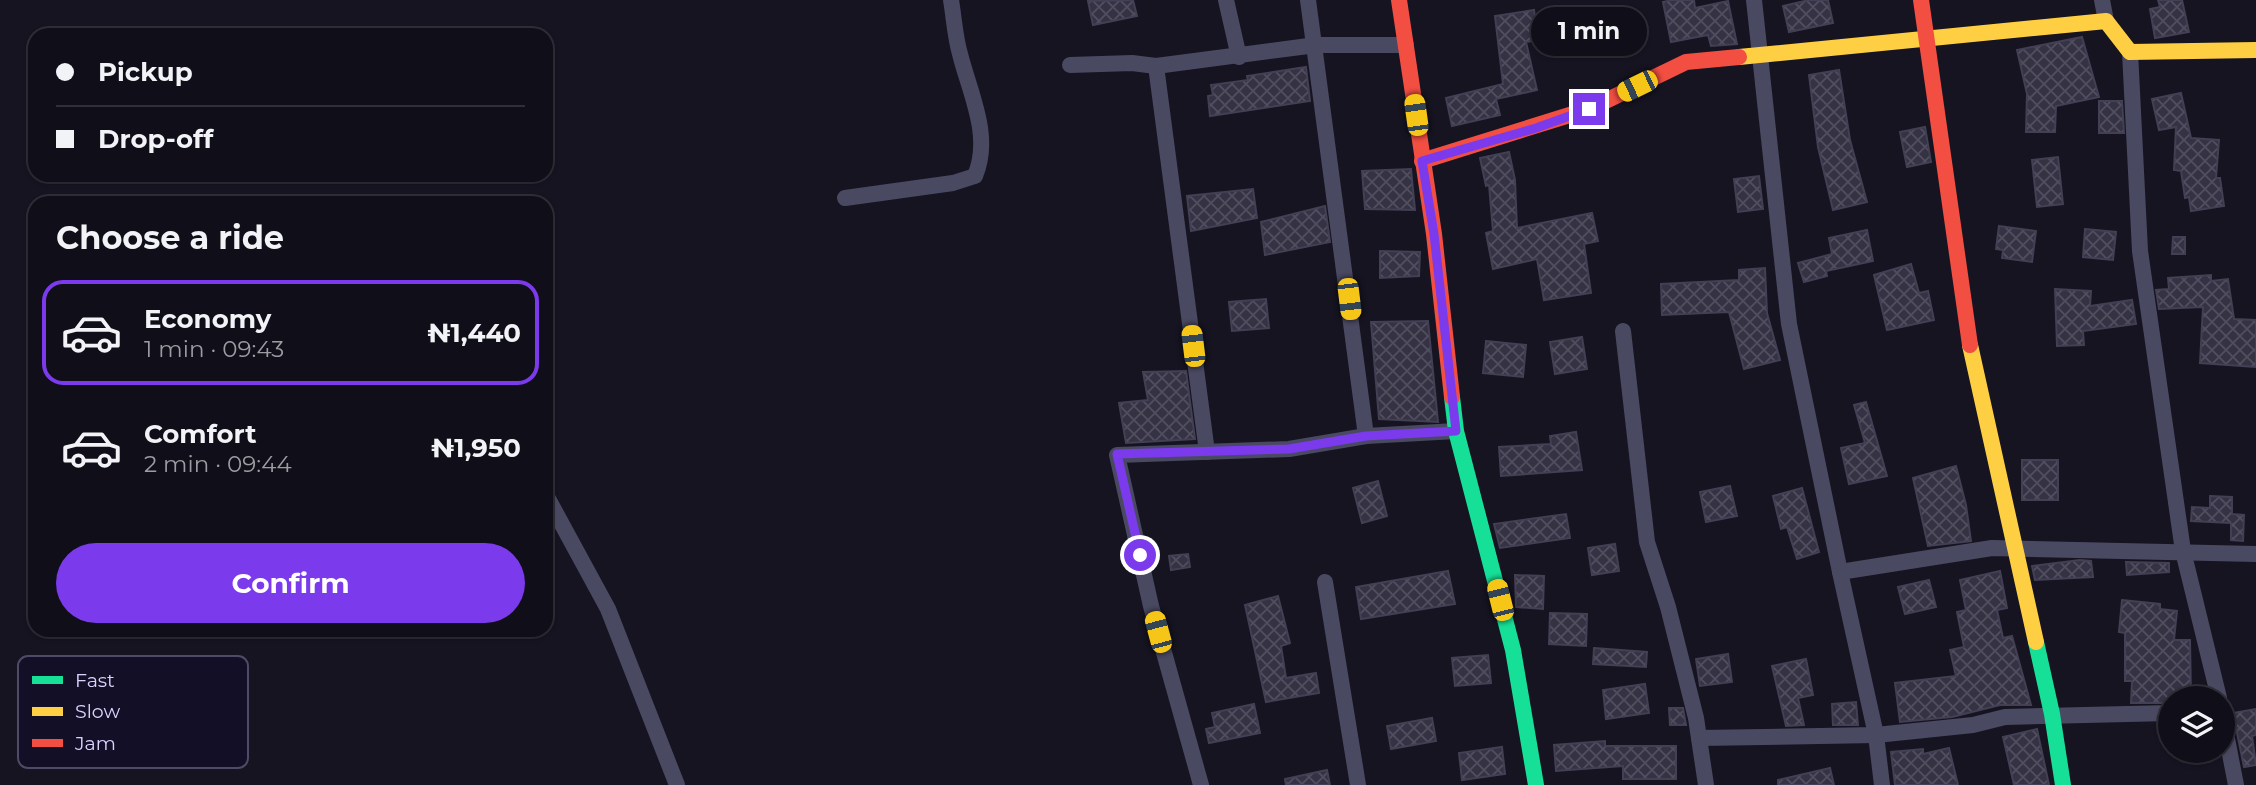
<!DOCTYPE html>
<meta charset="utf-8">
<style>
body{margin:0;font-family:Montserrat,sans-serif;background:#1e1d26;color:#f1f3f6;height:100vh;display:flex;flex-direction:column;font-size:26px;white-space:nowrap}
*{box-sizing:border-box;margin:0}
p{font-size:23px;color:#9c9ca2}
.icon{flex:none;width:38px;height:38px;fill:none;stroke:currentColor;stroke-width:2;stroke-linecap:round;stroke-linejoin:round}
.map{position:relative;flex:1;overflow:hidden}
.panel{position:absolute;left:28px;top:196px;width:525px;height:441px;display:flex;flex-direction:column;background:#100f19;border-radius:21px;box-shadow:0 2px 5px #0004,0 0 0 2px #302f38}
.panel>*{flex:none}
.hud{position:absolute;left:28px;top:28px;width:525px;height:154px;border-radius:21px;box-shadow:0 2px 5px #0004,0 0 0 2px #302f38;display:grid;align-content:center;height:154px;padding:0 28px;background:#100f19}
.buttons{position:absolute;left:2158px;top:686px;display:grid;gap:14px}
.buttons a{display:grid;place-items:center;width:77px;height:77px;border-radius:50%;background:#100f19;box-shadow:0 2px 5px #0004,0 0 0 2px #302f38;font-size:35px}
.end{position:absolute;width:32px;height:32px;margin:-16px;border:9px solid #7c3aed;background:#fff;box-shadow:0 0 0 4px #fff}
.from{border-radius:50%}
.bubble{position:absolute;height:49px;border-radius:24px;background:#100f19;box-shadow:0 2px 5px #0004,0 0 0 2px #302f38;font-size:23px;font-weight:700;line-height:49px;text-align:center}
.car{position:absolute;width:21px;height:42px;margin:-21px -10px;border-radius:9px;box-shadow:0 0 5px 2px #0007;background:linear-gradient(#f5c518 24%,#345 0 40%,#f5c518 0 76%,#345 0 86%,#f5c518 0)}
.hud b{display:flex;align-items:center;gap:24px;height:66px;font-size:26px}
.hud b+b{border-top:2px solid #302f38}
.hud i{width:18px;height:18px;background:#f1f3f6}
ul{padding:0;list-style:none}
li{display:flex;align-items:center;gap:21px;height:105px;margin:0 14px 10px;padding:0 14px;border:4px solid transparent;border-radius:21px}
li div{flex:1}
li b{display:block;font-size:26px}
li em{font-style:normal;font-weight:700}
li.on{border-color:#7c3aed}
li>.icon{width:63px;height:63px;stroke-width:1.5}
h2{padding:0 28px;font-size:32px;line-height:84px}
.button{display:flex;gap:14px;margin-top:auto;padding:14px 28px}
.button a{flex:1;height:80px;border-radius:42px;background:#7c3aed;color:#fff;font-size:28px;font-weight:700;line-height:80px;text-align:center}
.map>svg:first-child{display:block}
.building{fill:url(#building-cross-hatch);stroke:#433f54;stroke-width:2}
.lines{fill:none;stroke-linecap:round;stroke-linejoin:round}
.street{stroke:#4a4962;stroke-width:16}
.fast{stroke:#16e098;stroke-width:16}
.slow{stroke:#ffcf43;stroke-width:16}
.jam{stroke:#f24e42;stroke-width:16}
.route{stroke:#7c3aed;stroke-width:9}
.key{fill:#130f26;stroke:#4e4a67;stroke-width:2}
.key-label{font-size:19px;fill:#d9d4ff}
</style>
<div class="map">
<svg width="2256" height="785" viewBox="0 0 2256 785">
<defs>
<pattern id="building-cross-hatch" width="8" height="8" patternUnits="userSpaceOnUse" patternTransform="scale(1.75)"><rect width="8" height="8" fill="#343243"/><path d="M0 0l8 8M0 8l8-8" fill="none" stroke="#514f5f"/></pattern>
</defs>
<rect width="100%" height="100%" fill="#161421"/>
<g class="building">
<polygon points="1133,0 1137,16 1093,25 1088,1"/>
<polygon points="1672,0 1694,0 1695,8 1728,1 1737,44 1711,46 1708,35 1671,42 1663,2"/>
<polygon points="1809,0 1828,0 1833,23 1789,32 1783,6"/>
<polygon points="2158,0 2182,0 2189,32 2155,38 2150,9 2160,7"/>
<polygon points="1534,10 1538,40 1526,42 1537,90 1496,99 1500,115 1452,126 1446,98 1503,84 1495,16"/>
<polygon points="2082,37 2099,97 2056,106 2055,132 2026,132 2027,94 2017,50"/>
<polygon points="1306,67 1310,101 1210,116 1208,96 1213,95 1211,85 1248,80 1247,76"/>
<polygon points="1839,70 1850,140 1867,202 1833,210 1818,147 1809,75"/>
<polygon points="2181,93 2191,138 2219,140 2216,178 2220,178 2224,206 2191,211 2189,197 2185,198 2181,171 2174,170 2176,127 2159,130 2152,99"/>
<polygon points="2099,101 2122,101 2124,133 2099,133"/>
<polygon points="1925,127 1931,162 1907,167 1900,132"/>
<polygon points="1509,152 1515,180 1517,228 1592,213 1598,241 1584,244 1591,293 1544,300 1537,259 1493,269 1486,233 1493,231 1489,185 1486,186 1480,158"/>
<polygon points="2058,157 2063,204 2037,207 2032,160"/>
<polygon points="1411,169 1415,210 1365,209 1362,171"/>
<polygon points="1759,176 1763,209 1738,212 1734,179"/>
<polygon points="1253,189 1257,218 1191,231 1187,196"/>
<polygon points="1325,206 1330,242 1265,255 1261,222"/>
<polygon points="1999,226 2036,231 2032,262 2002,258 2003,250 1996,249"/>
<polygon points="2085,229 2116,232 2113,260 2083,257"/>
<polygon points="1867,230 1873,261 1826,271 1827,276 1804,282 1798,263 1832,254 1829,238"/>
<polygon points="2173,237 2185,237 2185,254 2172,254"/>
<polygon points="1380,251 1420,252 1419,276 1380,278"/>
<polygon points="1911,264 1919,293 1928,291 1934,320 1887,330 1874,275"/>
<polygon points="1765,268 1767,313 1780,360 1744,369 1729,312 1662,315 1661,284 1739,280 1739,270"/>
<polygon points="2211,275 2211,281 2228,279 2234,319 2256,320 2256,367 2200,363 2203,307 2159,309 2156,290 2169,289 2168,278"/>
<polygon points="2055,289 2091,291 2090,306 2132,300 2136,324 2083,331 2084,345 2057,346"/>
<polygon points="1266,299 1269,328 1232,331 1229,302"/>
<polygon points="1428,321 1438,422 1379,419 1371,322"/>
<polygon points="1582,337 1587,369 1555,374 1550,342"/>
<polygon points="1486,341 1526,345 1523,377 1483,373"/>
<polygon points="1186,371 1195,439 1126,443 1119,403 1148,400 1143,372"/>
<polygon points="1866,402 1887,476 1849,484 1841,448 1865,443 1854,405"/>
<polygon points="1576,432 1582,470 1501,476 1499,447 1551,444 1550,436"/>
<rect x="2022" y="460" width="36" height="40"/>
<polygon points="1956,466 1966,505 1971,541 1928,546 1913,478"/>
<polygon points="1378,481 1387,516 1362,523 1353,488"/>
<polygon points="1730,486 1737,516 1706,522 1700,492"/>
<polygon points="1802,488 1819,552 1797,559 1787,527 1781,529 1773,496"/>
<polygon points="2210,496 2232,497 2232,514 2244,515 2243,541 2231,540 2231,523 2191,521 2192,507 2210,508"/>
<polygon points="1566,514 1570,538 1500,548 1494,524"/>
<polygon points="1615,544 1619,571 1592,575 1588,548"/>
<polygon points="1188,554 1190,567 1171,570 1169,556"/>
<polygon points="2080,560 2091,561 2093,577 2035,580 2032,566"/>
<polygon points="2126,562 2169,563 2169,572 2127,575"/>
<polygon points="1448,571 1455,604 1361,619 1356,587"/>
<polygon points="2000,571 2007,608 1997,610 2003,638 2012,636 2031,705 2000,705 1952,717 1900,722 1895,683 1956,676 1950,650 1964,647 1957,612 1966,610 1960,580"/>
<polygon points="1515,575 1544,576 1543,609 1516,607"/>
<polygon points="1929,580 1936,607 1905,614 1898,587"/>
<polygon points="1278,596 1290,643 1281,646 1286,678 1316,673 1319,693 1266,702 1245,605"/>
<polygon points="2122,600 2160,604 2160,609 2177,611 2174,640 2190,640 2191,698 2170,698 2170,703 2131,703 2132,681 2125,681 2125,633 2119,632"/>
<polygon points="1550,613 1587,614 1586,646 1549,644"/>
<polygon points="1594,648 1647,652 1646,667 1593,664"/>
<polygon points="1728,654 1732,682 1700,686 1696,659"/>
<polygon points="1488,655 1491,683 1455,686 1452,658"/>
<polygon points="1806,659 1813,695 1798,698 1804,725 1786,726 1772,666"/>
<polygon points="1645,684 1649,713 1606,719 1603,690"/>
<polygon points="1856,702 1858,725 1833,725 1832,704"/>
<polygon points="1254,704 1260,733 1209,743 1206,729 1215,727 1212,713"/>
<polygon points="1669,708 1683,708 1686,725 1670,725"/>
<polygon points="2256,709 2256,735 2252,736 2256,765 2244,767 2233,713"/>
<polygon points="1432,718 1436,741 1391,749 1387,726"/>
<polygon points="2037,729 2049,785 2014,785 2003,737"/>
<polygon points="1605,741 1605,746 1676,746 1676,779 1623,779 1623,766 1556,771 1554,745"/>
<polygon points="1502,747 1505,774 1462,780 1459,753"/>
<polygon points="1949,748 1958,785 1895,785 1891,752 1923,749 1923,754"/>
<polygon points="1830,768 1834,785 1778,785 1778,780"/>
<polygon points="1327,770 1330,785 1286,785 1285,779"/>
</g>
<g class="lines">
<g class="street">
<polyline points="1226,0 1239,57"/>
<polyline points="1308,0 1366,436"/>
<polyline points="1754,0 1789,324 1840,572"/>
<polyline points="2102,0 2106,21"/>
<polyline points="2130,52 2140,251 2183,551 2219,698"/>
<polyline points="1070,65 1132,63 1156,66"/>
<path d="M845,198L953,183L975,176C992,136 970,94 960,54C955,37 954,18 951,0"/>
<polyline points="1623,331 1647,542 1668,607 1696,718 1706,785"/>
<polyline points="1207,452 1156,66 1316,45 1406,45"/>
<polyline points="546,495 608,609 677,785"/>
<polyline points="1325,582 1358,785"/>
<polyline points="2222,713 2236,785"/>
<polyline points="1699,738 1876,735 1973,725 2005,717 2170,713"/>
<polyline points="1201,785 1151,606 1117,455 1289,449 1366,436 1456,431"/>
<polyline points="1882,785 1876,735 1840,572 1992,548 2256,554"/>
</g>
<g class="fast">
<polyline points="1452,397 1456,431 1513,650 1536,785"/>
<polyline points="2036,642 2052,714 2063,785"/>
</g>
<g class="slow">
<polyline points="1739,57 2106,21 2130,52 2256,50"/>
<polyline points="1970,345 2036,642"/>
</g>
<g class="jam">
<polyline points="1399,0 1434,234 1452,397"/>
<polyline points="1921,0 1970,345"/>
<polyline points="1422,161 1589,109 1686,62 1739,57"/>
</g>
</g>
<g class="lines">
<polyline class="route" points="1140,555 1117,454 1289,449 1366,436 1456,431 1434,234 1422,161 1536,128 1589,109"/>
</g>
<rect x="18" y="656" width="230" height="112" rx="10" class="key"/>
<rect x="32" y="676" width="31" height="8" fill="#16e098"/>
<rect x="32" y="707" width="31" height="9" fill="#ffcf43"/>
<rect x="32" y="739" width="31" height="8" fill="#f24e42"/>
<g class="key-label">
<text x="75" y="687">Fast</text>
<text x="75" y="718">Slow</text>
<text x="75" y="750">Jam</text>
</g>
</svg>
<div class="buttons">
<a><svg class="icon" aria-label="layers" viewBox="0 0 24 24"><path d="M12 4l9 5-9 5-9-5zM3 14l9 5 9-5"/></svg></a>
</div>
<i class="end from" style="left:1140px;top:555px"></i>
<i class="end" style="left:1589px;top:109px"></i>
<div class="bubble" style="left:1531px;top:7px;width:116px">1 min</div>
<i class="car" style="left:1637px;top:86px;rotate:244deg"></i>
<i class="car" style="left:1416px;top:115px;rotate:352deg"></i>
<i class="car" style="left:1349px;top:299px;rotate:173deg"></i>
<i class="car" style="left:1193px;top:346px;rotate:353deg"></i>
<i class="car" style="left:1500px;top:600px;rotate:346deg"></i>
<i class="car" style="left:1158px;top:632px;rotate:345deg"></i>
<div class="hud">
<b><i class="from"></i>Pickup</b>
<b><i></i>Drop-off</b>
</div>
<section class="panel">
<h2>Choose a ride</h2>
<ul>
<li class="on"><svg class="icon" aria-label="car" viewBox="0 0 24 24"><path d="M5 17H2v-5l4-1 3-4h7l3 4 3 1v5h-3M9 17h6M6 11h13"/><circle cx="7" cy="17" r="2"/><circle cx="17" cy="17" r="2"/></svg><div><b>Economy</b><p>1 min · 09:43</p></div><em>₦1,440</em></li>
<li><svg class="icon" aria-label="car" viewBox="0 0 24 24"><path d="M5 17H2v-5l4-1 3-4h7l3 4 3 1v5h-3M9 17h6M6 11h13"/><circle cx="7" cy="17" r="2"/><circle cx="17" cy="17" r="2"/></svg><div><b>Comfort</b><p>2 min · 09:44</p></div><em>₦1,950</em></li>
</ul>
<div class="button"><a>Confirm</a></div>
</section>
</div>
